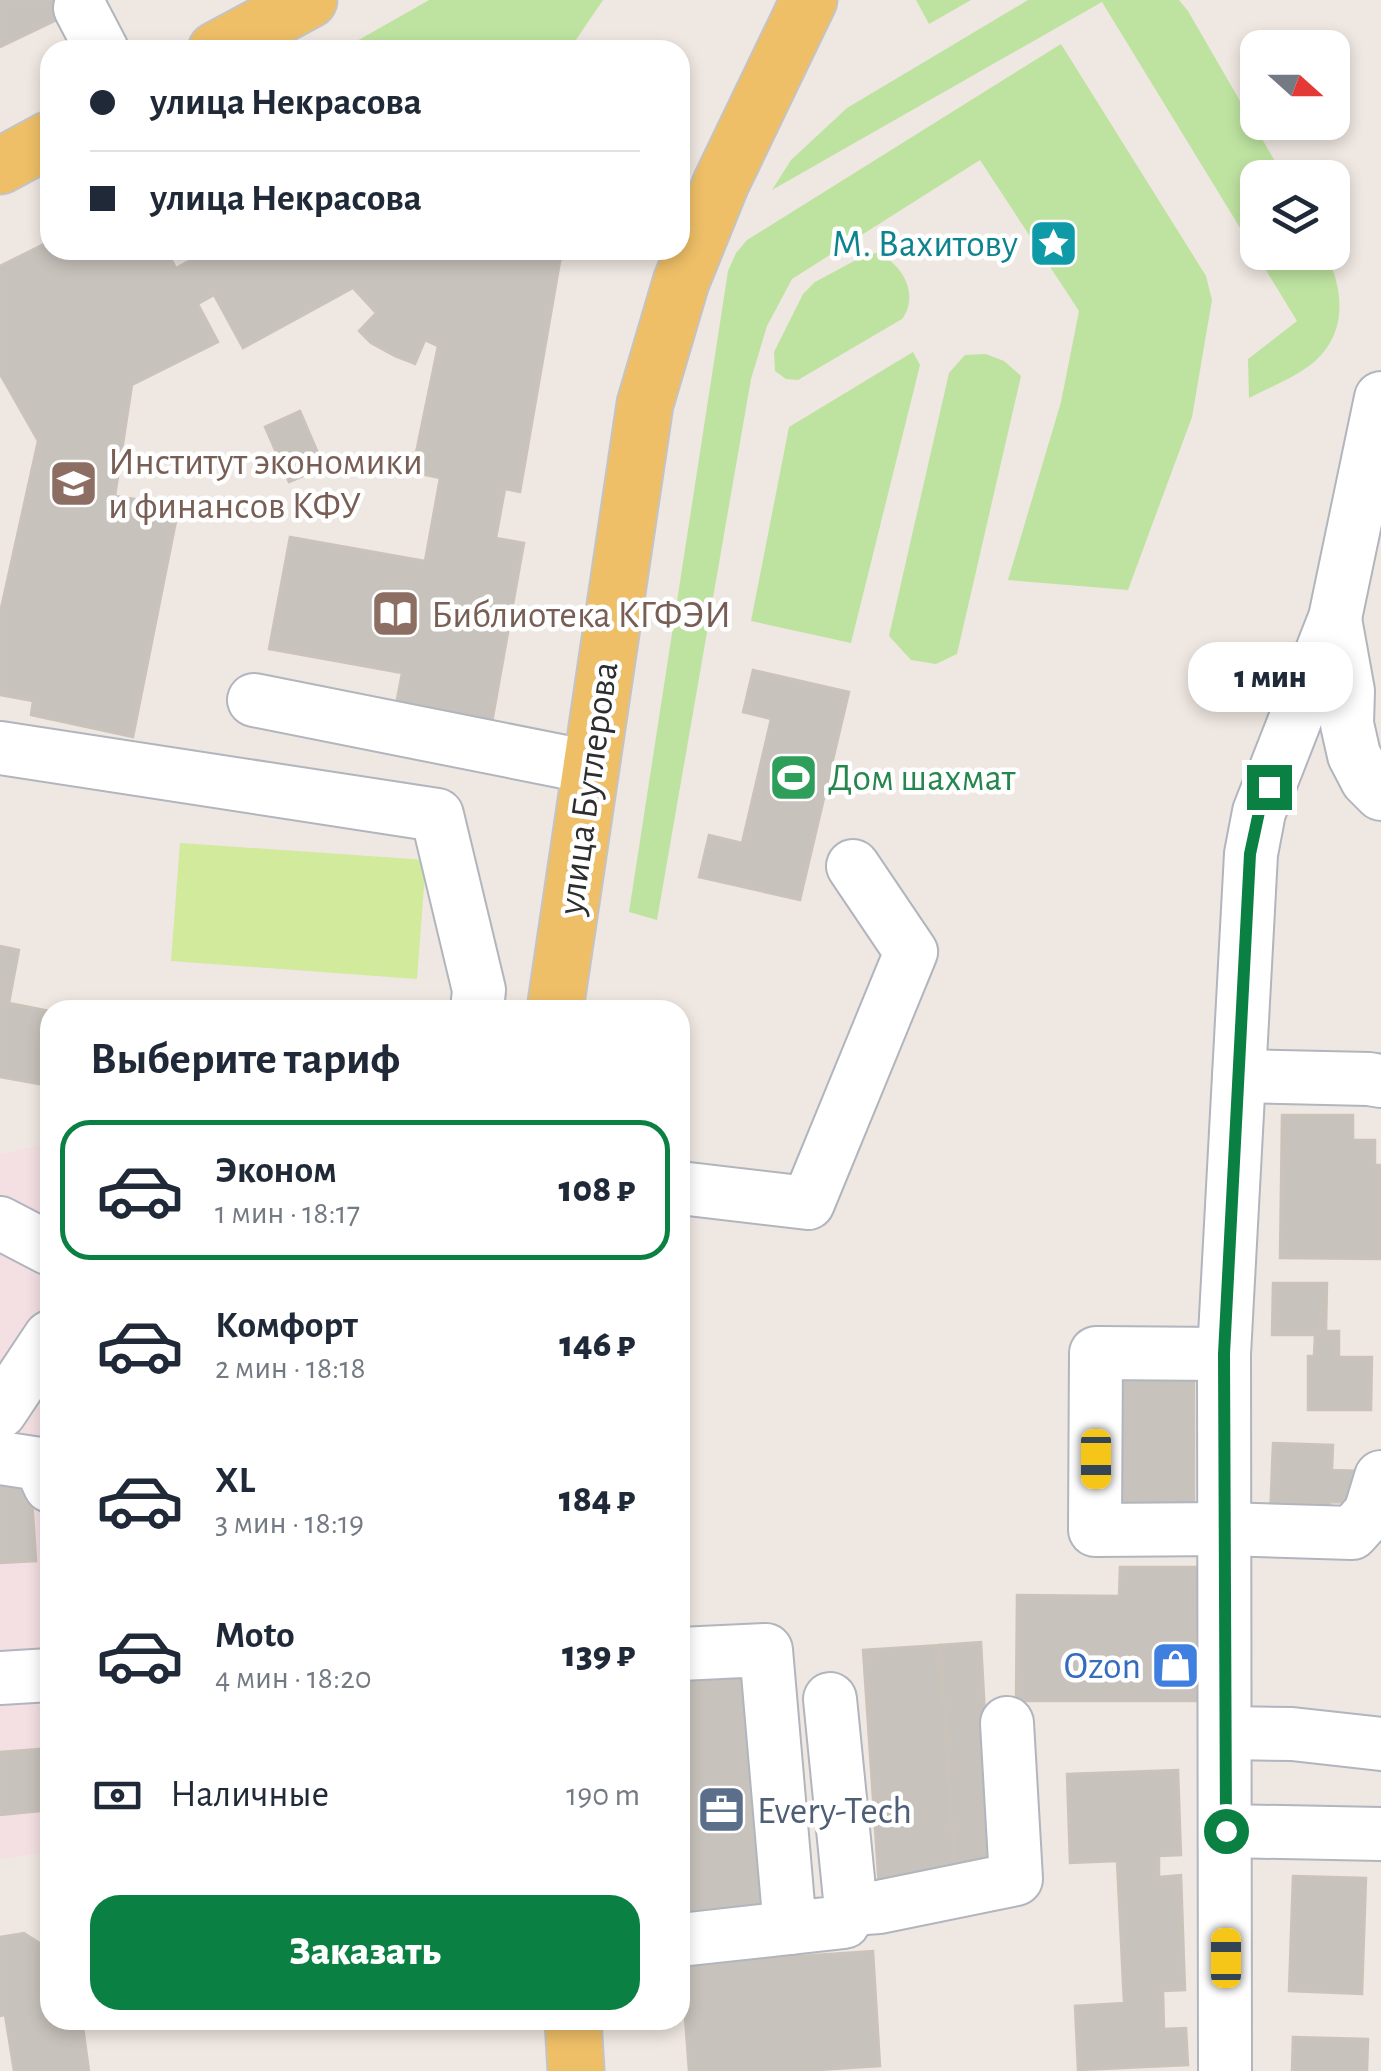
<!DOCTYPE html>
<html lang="ru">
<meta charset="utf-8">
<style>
body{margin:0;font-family:"Alegreya Sans",sans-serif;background:#f2f2f3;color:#1f2937;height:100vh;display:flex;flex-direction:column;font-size:38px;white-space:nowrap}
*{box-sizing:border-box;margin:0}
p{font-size:32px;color:#747a83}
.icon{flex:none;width:55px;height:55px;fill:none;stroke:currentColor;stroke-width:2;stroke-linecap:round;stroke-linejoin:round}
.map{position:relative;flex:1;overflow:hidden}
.details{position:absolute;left:40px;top:1000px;width:650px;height:1030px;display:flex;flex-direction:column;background:#fff;border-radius:30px;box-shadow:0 5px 15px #0003}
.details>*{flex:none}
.guide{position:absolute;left:40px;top:40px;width:650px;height:220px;border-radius:30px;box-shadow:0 5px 15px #0003;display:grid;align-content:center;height:220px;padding:0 50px;background:#fff}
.needle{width:65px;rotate:111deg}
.fabs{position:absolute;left:1240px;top:30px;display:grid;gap:20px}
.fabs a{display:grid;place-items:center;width:110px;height:110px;border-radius:20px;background:#fff;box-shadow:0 5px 15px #0003;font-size:50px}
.end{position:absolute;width:45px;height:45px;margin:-22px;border:12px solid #0b8043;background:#fff;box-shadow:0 0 0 5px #fff}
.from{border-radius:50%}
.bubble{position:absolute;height:70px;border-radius:30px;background:#fff;box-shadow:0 5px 15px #0003;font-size:32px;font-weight:800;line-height:70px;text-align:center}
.car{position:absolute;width:30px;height:60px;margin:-30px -15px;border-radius:12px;box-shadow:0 0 8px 2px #0007;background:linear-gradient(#f5c518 24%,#345 0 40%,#f5c518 0 76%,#345 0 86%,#f5c518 0)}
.guide b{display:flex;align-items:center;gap:35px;height:95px;font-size:38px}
.guide b+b{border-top:2px solid #e0e1e3}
.guide i{width:25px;height:25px;background:#1f2937}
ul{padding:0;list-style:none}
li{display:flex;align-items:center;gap:30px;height:140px;margin:0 20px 15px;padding:0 30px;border:5px solid transparent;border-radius:30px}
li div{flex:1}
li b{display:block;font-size:38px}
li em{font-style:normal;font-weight:800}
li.active{border-color:#0b8043}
li>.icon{width:90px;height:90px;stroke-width:1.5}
h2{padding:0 50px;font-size:45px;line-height:120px}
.pay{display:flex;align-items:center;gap:25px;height:110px;padding:0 50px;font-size:38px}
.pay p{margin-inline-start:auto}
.action{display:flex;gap:20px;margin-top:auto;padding:20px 50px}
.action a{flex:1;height:115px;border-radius:30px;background:#0b8043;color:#fff;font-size:40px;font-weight:800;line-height:115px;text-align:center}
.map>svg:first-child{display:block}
.medical{fill:#f4e0e3}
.green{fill:#bee3a0}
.pitch{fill:#d1ea9c}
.building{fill:#c8c2bc;stroke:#cbc3ba;stroke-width:2.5}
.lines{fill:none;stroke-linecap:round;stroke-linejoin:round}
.minor-casing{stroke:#b1b5be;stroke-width:56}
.major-casing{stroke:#c4c4c4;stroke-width:59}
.minor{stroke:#fff;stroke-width:52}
.major{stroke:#eebf67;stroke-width:55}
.route{stroke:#0b8043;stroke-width:12}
.labels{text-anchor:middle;stroke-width:9;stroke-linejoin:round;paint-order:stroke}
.culture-label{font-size:38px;fill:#0d838f;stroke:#fff;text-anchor:end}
.education-label{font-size:38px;fill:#785e54;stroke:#fff;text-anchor:start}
.leisure-label{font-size:38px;fill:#27864d;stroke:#fff;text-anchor:start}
.street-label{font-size:38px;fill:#2e2e2e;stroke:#fff}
.shop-label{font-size:38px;fill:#366cbe;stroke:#fff;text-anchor:end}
.service-label{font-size:38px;fill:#4e5e75;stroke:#fff;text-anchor:start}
</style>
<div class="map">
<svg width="1381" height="2071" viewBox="0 0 1381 2071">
<rect width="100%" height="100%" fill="#efe7e1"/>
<polygon class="medical" points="50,1144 50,1852 0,1859 0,1154"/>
<g class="green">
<polygon points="429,0 603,0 569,50 341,50"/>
<polygon points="916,0 971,0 929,24"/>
<path d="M1028,0H1179L1188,11L1284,177L1258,178V252L1326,253C1347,297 1347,344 1300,372C1284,382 1266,389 1249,398L1248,359L1297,321L1102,2L772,190L791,160L847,108Z"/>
<polygon points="1061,44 1206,276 1212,300 1192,417 1128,590 1008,580 1061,402 1079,311 980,160 792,279 767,326 751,379 657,920 629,912 728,271 736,253 747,240"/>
<path d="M877,253C902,263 920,295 902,319L798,380L786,379L775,371L774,352L803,294L815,282L867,254Z"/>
<polygon points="913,352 920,365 851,643 751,621 789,427"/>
<polygon points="986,354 1004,361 1021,376 957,654 936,664 911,660 889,636 949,373 965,355"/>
</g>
<polygon class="pitch" points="180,843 426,860 417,979 171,961"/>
<g class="building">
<polygon points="0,0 98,0 0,47"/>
<polygon points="50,241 50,250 166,250 176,268 209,250 562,250 520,492 505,489 496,538 524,543 491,728 395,710 402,673 269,649 290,537 425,561 440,478 412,472 438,346 425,340 415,364 395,356 371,343 359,331 376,313 353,288 243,348 214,295 198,304 218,342 132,385 115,496 179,506 133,737 31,715 33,701 0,695 0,613 38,441 0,374 0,266"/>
<polygon points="300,411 324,467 289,482 265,427"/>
<polygon points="753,670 849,692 800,900 699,877 709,835 742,843 771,719 743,712"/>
<polygon points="0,946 19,950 9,1003 50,1011 50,1086 0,1077"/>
<polygon points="1282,1115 1353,1115 1353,1140 1375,1140 1375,1165 1381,1165 1381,1259 1280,1258"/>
<polygon points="1273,1283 1327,1283 1326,1331 1339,1331 1339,1357 1372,1357 1371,1410 1308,1410 1308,1356 1314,1356 1315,1335 1272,1335"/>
<polygon points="1114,1376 1194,1376 1194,1516 1114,1515"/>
<polygon points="1273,1443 1333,1445 1332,1470 1362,1471 1361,1503 1330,1502 1329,1523 1270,1520"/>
<polygon points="31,1483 36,1561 0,1563 0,1485"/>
<polygon points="1120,1567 1197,1567 1197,1701 1016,1701 1017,1595 1119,1596"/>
<polygon points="981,1642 994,1882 956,1883 940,1645"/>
<polygon points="940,1645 956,1883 879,1888 863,1650"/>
<polygon points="745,1667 761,1911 680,1916 680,1671"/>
<polygon points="50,1748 50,1810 0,1815 0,1752"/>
<polygon points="1178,1770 1181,1855 1159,1856 1159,1877 1181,1875 1185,1990 1163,1991 1164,2029 1186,2028 1188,2065 1078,2070 1075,2006 1124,2003 1117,1861 1070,1863 1067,1774"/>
<polygon points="1293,1876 1366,1878 1362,1994 1289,1991"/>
<polygon points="24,1933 50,1950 50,2020 82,2020 89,2071 14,2071 5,2015 0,2016 0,1937"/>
<polygon points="873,1951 880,2066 802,2071 689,2071 681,1964"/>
<polygon points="1293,2037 1368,2039 1367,2071 1292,2071"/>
</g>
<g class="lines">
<defs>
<g id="minor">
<polyline points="80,8 102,50"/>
<polyline points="1335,619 1348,691 1347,724 1354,755 1367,780 1381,794"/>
<polyline points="254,700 590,767"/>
<polyline points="0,748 437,815 479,990 477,1010"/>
<polyline points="1239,1076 1369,1079 1381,1081"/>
<polyline points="680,1188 808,1203 911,952 853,866"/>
<polyline points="0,1223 50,1249"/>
<polyline points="1224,1354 1096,1353 1095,1530 1225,1529 1352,1533 1370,1513 1381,1477"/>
<polyline points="0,1412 50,1337"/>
<polyline points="0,1458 40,1464 50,1486"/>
<polyline points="680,1654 766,1650 790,1928"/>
<polyline points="0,1678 50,1675"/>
<polyline points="1226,1733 1292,1734 1381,1744"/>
<polyline points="1226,1831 1381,1834"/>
<polyline points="851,1909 879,1907 1016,1879 1007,1723"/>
<polyline points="680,1940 844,1922 851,1909 830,1699"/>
<polyline points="1225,2071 1224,1354 1251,854 1259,812 1335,618 1381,398"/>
</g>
<g id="major">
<polyline points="216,50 309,0"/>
<polyline points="0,166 50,139"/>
<polyline points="555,1010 645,404 681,282 721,183 809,0"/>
<polyline points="573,2020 576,2071"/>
</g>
</defs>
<use href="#minor" class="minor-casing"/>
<use href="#major" class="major-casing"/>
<use href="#minor" class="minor"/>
<use href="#major" class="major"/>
</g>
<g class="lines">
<polyline class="route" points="1226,1831 1224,1354 1250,854 1259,812 1269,787"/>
</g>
<defs>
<symbol id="sight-square" viewBox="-11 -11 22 22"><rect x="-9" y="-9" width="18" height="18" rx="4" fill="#0f9aa8" stroke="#fff"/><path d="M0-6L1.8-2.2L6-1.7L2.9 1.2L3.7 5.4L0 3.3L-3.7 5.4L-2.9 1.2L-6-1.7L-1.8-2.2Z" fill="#fff"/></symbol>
<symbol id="university-square" viewBox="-11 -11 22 22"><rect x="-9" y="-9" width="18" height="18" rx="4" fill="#8d6e63" stroke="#fff"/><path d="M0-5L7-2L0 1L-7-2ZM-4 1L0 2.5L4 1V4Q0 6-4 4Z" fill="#fff"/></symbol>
<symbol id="library-square" viewBox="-11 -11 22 22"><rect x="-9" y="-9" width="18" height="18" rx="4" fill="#8d6e63" stroke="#fff"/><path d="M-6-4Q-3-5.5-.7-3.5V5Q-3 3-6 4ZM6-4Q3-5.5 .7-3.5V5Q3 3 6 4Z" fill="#fff"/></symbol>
<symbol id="stadium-square" viewBox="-11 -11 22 22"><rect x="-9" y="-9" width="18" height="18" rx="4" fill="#2e9e5b" stroke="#fff"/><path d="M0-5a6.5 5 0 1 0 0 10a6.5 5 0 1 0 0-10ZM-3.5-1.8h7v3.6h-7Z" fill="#fff"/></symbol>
<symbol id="shop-square" viewBox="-11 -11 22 22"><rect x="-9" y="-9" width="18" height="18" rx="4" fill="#3f7fe0" stroke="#fff"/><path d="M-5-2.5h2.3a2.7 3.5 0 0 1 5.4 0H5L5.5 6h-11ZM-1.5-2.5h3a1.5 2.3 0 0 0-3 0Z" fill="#fff"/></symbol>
<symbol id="office-square" viewBox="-11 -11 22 22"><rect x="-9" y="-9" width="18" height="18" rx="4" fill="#5c6f8a" stroke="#fff"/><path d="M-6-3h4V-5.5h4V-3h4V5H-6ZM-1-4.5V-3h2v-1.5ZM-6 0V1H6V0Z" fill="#fff"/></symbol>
</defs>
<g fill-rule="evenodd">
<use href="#sight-square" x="1026" y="216" width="55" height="55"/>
<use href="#university-square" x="46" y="456" width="55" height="55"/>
<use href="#library-square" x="368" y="586" width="55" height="55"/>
<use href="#stadium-square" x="766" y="750" width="55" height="55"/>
<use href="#shop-square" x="1148" y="1638" width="55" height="55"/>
<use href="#office-square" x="694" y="1782" width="55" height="55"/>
</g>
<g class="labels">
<g class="culture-label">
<text x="1018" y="256">М. Вахитову</text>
</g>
<g class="education-label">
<text x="108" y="474">Институт экономики<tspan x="108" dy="44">и финансов КФУ</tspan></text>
<text x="431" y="627">Библиотека КГФЭИ</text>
</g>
<g class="leisure-label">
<text x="828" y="790">Дом шахмат</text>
</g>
<g class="street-label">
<text transform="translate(587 788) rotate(-82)" y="13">улица Бутлерова</text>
</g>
<g class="shop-label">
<text x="1141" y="1678">Ozon</text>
</g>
<g class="service-label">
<text x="757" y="1823">Every-Tech</text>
</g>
</g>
</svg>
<div class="fabs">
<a><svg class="needle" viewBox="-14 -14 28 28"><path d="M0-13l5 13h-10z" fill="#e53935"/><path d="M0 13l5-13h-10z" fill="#747a83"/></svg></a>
<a><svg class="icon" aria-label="layers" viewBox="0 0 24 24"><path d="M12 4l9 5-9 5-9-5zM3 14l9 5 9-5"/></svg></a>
</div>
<i class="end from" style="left:1226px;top:1831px"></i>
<i class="end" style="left:1269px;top:787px"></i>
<div class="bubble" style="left:1188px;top:642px;width:165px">1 мин</div>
<i class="car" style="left:1096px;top:1459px;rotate:180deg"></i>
<i class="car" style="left:1226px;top:1958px;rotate:0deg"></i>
<div class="guide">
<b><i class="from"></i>улица Некрасова</b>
<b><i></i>улица Некрасова</b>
</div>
<section class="details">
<h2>Выберите тариф</h2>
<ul>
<li class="active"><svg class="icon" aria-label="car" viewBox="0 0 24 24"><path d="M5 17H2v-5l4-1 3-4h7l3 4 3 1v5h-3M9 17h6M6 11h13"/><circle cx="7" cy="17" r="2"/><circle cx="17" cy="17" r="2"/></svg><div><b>Эконом</b><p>1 мин · 18:17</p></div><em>108 ₽</em></li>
<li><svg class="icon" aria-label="car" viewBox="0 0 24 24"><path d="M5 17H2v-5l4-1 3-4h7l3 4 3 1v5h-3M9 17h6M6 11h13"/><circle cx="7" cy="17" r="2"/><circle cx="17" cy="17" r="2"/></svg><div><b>Комфорт</b><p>2 мин · 18:18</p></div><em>146 ₽</em></li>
<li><svg class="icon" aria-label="car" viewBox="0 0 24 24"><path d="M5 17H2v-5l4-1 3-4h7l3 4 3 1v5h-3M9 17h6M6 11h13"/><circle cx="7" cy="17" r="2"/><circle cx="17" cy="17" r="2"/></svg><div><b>XL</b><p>3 мин · 18:19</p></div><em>184 ₽</em></li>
<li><svg class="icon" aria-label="car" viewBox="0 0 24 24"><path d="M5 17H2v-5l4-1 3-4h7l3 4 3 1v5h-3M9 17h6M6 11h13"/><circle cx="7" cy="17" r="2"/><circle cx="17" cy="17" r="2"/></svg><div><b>Moto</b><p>4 мин · 18:20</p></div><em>139 ₽</em></li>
</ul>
<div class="pay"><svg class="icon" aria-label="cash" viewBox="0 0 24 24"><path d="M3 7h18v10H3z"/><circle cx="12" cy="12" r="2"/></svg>Наличные<p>190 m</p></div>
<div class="action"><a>Заказать</a></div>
</section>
</div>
